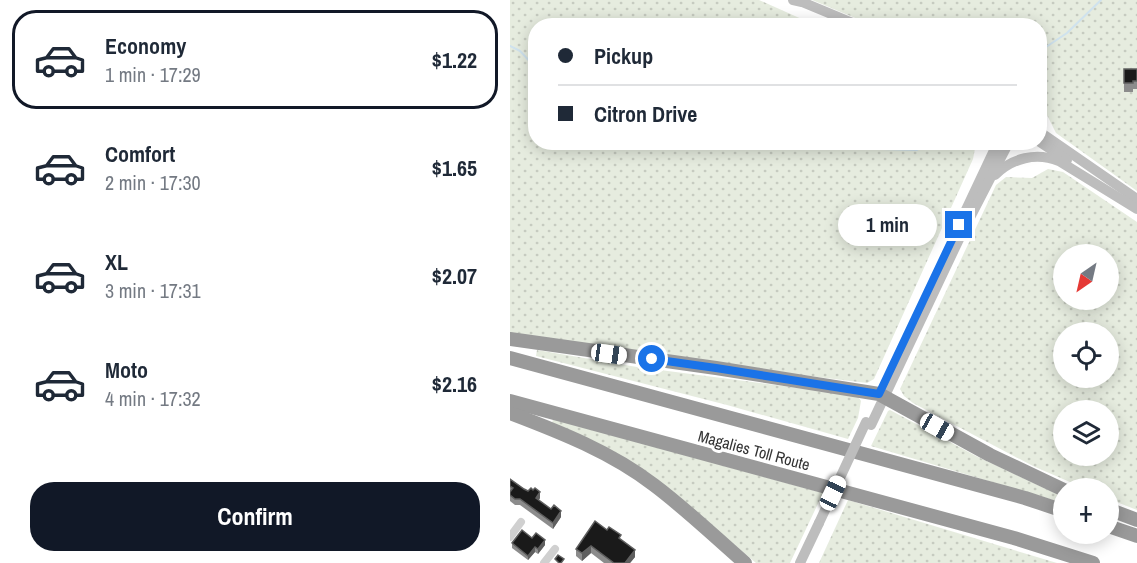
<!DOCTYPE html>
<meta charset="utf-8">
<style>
body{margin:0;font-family:"Archivo Narrow",sans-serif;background:#f6f6f7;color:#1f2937;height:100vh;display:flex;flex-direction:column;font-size:22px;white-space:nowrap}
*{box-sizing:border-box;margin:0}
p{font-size:20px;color:#747a83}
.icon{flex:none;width:33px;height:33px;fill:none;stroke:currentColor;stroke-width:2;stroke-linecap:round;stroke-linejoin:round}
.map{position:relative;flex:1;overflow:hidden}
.drawer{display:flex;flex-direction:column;background:#fff;width:510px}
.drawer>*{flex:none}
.banner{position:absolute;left:18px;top:18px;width:519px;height:132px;border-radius:24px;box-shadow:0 3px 15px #0003;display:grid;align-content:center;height:132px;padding:0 30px;background:#fff}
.needle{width:39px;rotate:214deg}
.controls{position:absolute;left:543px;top:244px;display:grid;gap:12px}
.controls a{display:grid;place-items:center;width:66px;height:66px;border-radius:50%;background:#fff;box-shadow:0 3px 15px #0003;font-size:30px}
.end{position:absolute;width:27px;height:27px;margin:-14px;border:8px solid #1a73e8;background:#fff;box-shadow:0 0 0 3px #fff}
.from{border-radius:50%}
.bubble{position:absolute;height:42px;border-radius:21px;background:#fff;box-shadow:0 3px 15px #0003;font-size:20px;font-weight:800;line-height:42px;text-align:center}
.car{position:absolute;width:18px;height:36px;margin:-18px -9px;border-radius:8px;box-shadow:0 0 4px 2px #0007;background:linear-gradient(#fff 24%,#345 0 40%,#fff 0 76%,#345 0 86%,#fff 0)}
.banner b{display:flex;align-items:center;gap:21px;height:57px;font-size:22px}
.banner b+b{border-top:2px solid #e0e1e3}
.banner i{width:15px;height:15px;background:#1f2937}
ul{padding:10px 0 0;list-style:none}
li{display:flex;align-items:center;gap:18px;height:99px;margin:0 12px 9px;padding:0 18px;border:3px solid transparent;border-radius:24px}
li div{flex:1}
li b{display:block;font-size:22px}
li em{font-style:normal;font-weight:800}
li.selected{border-color:#111827}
li>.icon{width:54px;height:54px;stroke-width:1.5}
.primary-button{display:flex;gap:12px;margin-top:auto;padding:12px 30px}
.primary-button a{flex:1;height:69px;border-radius:24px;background:#111827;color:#fff;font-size:24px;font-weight:800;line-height:69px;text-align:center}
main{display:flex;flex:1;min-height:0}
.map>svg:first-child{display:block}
.grass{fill:url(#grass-dots);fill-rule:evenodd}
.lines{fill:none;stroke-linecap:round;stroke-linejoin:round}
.stream{stroke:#cfe2ee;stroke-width:2}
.street{stroke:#d0d0d0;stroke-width:8}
.secondary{stroke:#bdbdbd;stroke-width:10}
.highway{stroke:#9a9a9a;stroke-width:14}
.secondary-bridge{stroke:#bdbdbd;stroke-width:10}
.wall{fill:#8c8c8c}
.shaded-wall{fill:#5f5f5f}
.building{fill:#1a1a1a;stroke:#5f5f5f;stroke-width:1.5}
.route{stroke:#1a73e8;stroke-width:8}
.labels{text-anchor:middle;stroke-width:6;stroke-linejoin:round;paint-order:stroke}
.street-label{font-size:16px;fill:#333;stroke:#fff}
</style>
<main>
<section class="drawer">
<ul>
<li class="selected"><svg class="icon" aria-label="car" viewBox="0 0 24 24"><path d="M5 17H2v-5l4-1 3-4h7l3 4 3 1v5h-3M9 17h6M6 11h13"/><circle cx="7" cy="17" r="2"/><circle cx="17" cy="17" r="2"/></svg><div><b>Economy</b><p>1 min · 17:29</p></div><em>$1.22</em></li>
<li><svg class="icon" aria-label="car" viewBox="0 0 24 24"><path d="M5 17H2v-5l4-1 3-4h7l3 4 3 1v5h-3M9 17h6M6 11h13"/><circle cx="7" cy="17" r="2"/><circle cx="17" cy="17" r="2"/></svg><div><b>Comfort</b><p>2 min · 17:30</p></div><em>$1.65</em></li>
<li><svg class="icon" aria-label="car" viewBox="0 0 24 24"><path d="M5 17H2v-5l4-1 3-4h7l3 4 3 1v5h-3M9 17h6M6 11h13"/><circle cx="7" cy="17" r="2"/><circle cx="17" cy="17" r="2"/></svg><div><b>XL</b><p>3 min · 17:31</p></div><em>$2.07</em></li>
<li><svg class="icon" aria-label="car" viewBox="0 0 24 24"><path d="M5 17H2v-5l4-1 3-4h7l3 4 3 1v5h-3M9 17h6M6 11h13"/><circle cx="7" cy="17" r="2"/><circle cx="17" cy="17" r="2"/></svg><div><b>Moto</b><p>4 min · 17:32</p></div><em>$2.16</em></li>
</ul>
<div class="primary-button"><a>Confirm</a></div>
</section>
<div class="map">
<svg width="627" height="563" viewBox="0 0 627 563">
<defs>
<pattern id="grass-dots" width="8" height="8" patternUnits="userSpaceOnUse" patternTransform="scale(1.5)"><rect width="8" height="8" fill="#e6ecdf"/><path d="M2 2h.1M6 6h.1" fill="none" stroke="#c6cbc0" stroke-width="1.8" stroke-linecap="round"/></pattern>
</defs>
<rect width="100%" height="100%" fill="#fff"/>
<g class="grass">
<polygon points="0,0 249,0 305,25 26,26 26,142 466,143 463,159 364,379 357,383 200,364 0,333"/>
<polygon points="302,0 627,0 627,191 546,133 530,101 530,26 362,25"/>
<path d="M538,169L553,172L627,222V510L599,499L598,489H576L523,466L403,403L394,396L390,389L486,185L496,177L522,178ZM554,255H598V300H554ZM554,333H598V378H554ZM554,411H598V456H554Z"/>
<polygon points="27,350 127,367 343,395 348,397 351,401 348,418 338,439 217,405 26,356"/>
<polygon points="380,410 466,456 553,497 553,503 361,446 378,411"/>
<polygon points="43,419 313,493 280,563 246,563 160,490 42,423"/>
<polygon points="338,500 547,563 309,563"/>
</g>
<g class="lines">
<g class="stream">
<polyline points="0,46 10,51 26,68"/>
<polyline points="530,51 557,33 591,0"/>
<polyline points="316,142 373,149 407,150 417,142"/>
</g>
<g class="street">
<polyline points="0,537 11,522"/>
<polyline points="34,563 45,549"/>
</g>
<g class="secondary">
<polyline points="283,0 292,2 350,26"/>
<polyline points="530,132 627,199"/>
<polyline points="530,142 557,160"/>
<path d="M485,175C502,158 526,152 549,161L627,209"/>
<polyline points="455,212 488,142"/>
<polyline points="361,425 451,235 499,142"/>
<polyline points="290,563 309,523"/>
</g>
<g class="highway">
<polyline points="0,339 206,368 369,394 480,455 554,490"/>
<polyline points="0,358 515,498 554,511"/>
<polyline points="0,401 504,538 583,563"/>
<path d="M0,413C50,432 101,452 144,485C176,509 205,537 235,563"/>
<polyline points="598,509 627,520"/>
<polyline points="598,526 627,536"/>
</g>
<polyline class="secondary-bridge" points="309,523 356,422"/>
</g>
<g class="wall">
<polygon points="614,69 627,69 627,89 623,89 623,92 614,92"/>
<polygon points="0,479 14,489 30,498 29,500 51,517 43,529 10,505 5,505 0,501"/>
<polygon points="22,538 35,545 28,554 25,552 18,560 2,548 2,543"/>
<polygon points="111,540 125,557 120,563 94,563 81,553 72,561 66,556 66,549"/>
</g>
<g class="shaded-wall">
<polygon points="30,492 30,498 26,504 26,498"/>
<polygon points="51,511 51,517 43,529 43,523"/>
<polygon points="35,540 35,545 28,554 28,549"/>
<polygon points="81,546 81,553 72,561 72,553"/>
<polygon points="25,547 25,552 18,560 18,556"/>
<polygon points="125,550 125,557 120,563 115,563"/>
</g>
<g class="building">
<polygon points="614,69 627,69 627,81 623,81 623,83 614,83"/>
<polygon points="0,479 14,489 18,491 21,488 23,490 25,488 30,492 26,498 41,509 44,505 51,511 43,523 10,499 5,499 0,495 0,492 3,488 0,486"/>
<polygon points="85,521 97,530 99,527 111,535 109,538 125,550 115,563 104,563 81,546 72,553 66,549"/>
<polygon points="12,530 22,538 26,533 35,540 28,549 25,547 18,556 2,543"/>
<polygon points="48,555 54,559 51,563 49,563 45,559"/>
</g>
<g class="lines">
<polyline class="route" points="142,359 206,368 369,394 449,225"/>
</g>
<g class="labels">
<g class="street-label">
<text transform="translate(244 450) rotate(15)" y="6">Magalies Toll Route</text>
</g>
</g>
</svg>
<div class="controls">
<a><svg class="needle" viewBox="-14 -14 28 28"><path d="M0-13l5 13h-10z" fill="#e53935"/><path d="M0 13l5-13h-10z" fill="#747a83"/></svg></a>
<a><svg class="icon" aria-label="locate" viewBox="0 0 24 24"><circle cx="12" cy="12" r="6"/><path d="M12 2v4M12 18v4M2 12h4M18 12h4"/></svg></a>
<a><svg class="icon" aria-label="layers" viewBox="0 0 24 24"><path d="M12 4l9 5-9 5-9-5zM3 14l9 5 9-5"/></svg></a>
<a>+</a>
</div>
<i class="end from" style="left:142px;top:359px"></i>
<i class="end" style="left:449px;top:225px"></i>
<div class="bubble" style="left:328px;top:204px;width:99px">1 min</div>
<i class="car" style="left:99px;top:354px;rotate:98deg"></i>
<i class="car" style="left:427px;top:427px;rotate:119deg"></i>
<i class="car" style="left:323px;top:493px;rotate:25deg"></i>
<div class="banner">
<b><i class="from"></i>Pickup</b>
<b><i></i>Citron Drive</b>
</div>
</div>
</main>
